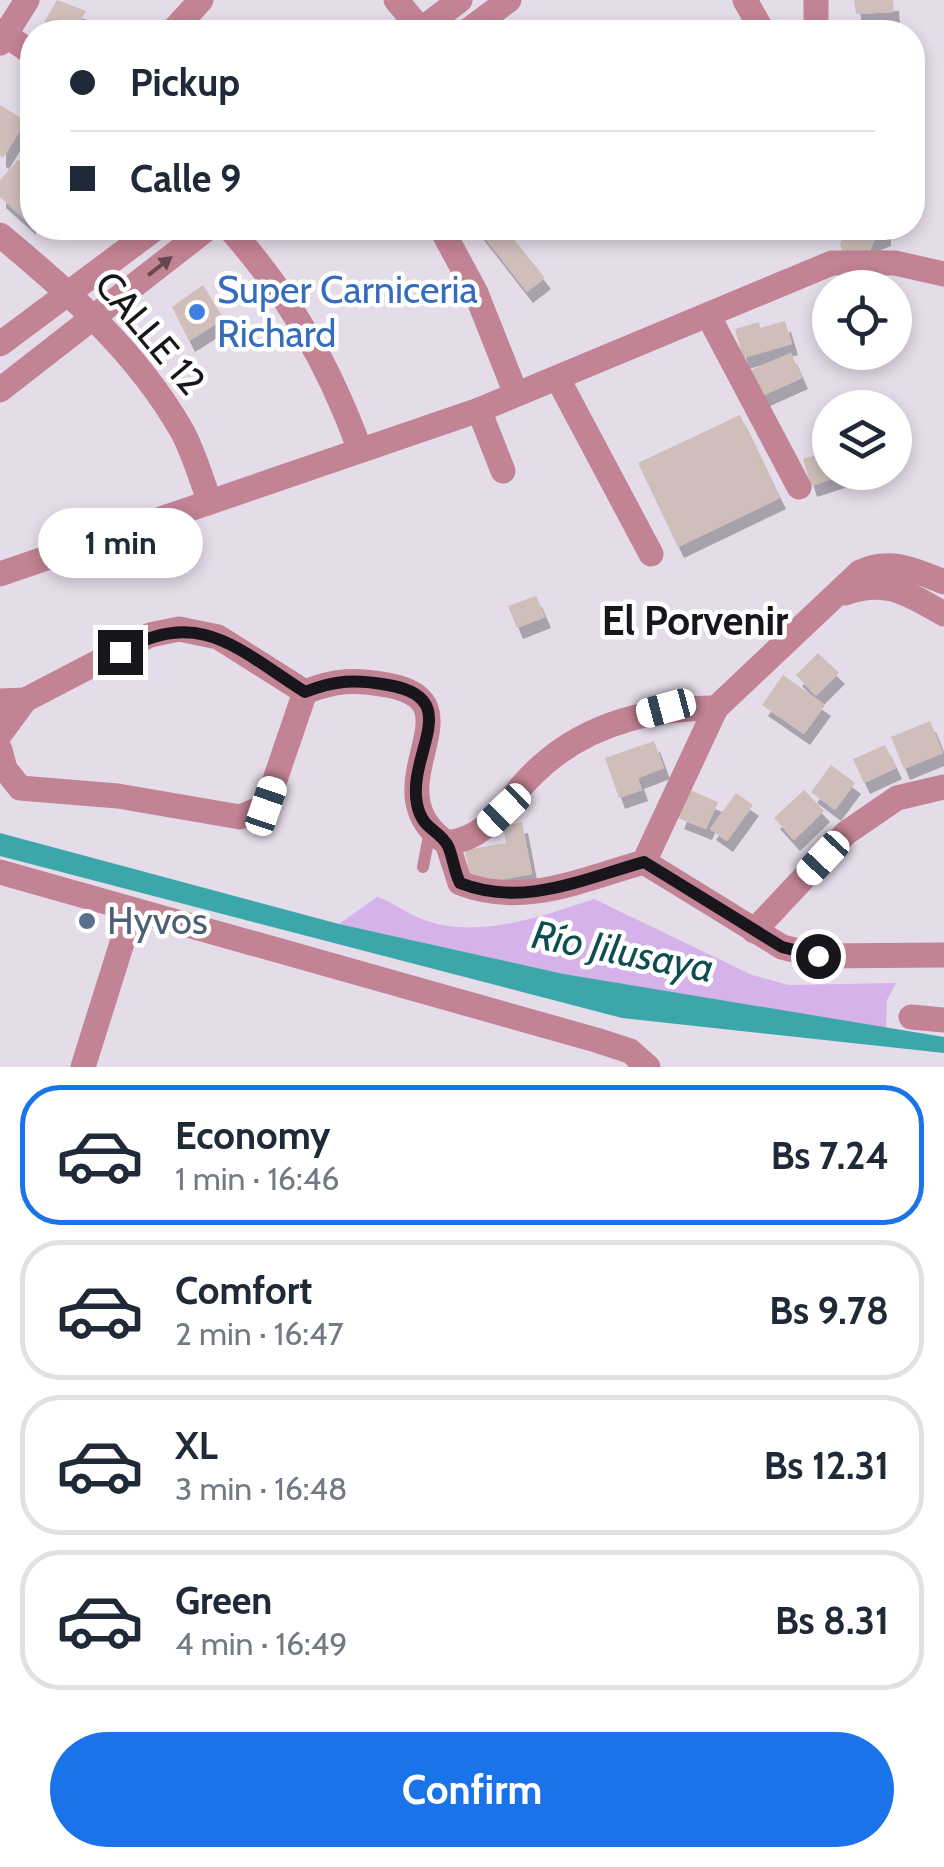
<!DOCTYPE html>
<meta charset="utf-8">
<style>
body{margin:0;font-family:Cabin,sans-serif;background:#f2f2f3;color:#1f2937;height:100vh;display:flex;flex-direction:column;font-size:38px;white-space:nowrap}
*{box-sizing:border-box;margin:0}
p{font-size:32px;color:#747a83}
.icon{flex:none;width:55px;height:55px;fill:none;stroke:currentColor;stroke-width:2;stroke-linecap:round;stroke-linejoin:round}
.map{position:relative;height:1067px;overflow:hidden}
.details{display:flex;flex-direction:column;background:#fff;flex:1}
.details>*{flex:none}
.guide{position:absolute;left:20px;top:20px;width:905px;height:220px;border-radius:40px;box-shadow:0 5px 15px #0003;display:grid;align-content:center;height:220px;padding:0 50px;background:#fff}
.controls{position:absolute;left:812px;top:270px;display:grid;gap:20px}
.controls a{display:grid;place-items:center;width:100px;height:100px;border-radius:50%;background:#fff;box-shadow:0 5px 15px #0003;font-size:50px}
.end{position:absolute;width:45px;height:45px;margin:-22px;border:12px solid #19161b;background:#fff;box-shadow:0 0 0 5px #fff}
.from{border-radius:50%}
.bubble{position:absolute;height:70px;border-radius:35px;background:#fff;box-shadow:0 5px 15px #0003;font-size:32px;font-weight:700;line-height:70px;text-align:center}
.car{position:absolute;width:30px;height:60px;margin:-30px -15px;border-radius:12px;box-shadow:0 0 8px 2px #0007;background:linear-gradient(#fff 24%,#345 0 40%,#fff 0 76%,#345 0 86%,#fff 0)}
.guide b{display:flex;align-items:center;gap:35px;height:95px;font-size:38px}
.guide b+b{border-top:2px solid #e0e1e3}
.guide i{width:25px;height:25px;background:#1f2937}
ul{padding:18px 0 0;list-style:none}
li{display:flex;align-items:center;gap:30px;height:140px;margin:0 20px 15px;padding:0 30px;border:5px solid #e0e1e3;border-radius:40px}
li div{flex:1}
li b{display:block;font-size:38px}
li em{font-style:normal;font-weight:700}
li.selected{border-color:#1a73e8}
li>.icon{width:90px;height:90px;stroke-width:1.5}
.action{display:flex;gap:20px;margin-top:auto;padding:20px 50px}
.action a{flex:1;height:115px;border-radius:60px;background:#1a73e8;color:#fff;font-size:40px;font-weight:700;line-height:115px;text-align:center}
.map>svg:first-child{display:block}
.green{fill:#d6b2ea}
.water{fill:#3ca7ab}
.building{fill:#cfbeba;filter:url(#shadow)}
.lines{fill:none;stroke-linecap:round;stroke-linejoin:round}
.service{stroke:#c28394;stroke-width:12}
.minor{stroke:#c28394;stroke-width:25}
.oneway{fill:#654751}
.route{stroke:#19161b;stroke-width:12}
.shop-dot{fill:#3f7fe0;stroke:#fff;stroke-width:4}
.service-dot{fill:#5c6f8a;stroke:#fff;stroke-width:4}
.labels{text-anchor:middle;stroke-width:9;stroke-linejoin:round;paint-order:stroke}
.shop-label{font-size:38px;fill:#366cbe;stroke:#fff;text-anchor:start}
.street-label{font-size:38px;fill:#19161b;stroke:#fff}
.service-label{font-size:38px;fill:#4e5e75;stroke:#fff;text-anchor:start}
.neighbourhood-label{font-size:40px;font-weight:bold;fill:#19161b;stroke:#fff}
.water-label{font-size:40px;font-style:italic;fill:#0f4e50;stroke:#fff}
</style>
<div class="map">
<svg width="944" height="1067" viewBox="0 0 944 1067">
<defs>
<filter id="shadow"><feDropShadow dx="6" dy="11" stdDeviation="0" flood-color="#0004"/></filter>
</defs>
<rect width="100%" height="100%" fill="#e4dce9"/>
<path class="green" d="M377,897C393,902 404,912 419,918C475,941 540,917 594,899L752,975L789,985L896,983L887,1000L886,1029L564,974L339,924Z"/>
<polygon class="water" points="0,833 339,924 564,974 944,1037 944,1053 622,1018 0,856"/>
<g class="building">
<polygon points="57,0 86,11 74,32 40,30"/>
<polygon points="854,0 893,0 894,12 856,14"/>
<polygon points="0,105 26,121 3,158 0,156"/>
<polygon points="18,160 32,173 30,224 0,197 0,180"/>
<polygon points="477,228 505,228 545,278 527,292"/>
<polygon points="845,228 885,228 885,235 875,239 870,250 843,253 840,245"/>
<polygon points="203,285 224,319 189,341 172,307"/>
<polygon points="785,321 792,344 743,358 735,329 759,322 760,328"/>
<polygon points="791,353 802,378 762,396 751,370"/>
<polygon points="740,415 780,498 678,547 638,463"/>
<polygon points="830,451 830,472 851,473 811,486 803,459"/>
<polygon points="536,596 545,617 517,628 508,606"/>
<polygon points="818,653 839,673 816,696 796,675"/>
<polygon points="783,675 825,705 804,734 762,705"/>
<polygon points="930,721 943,753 904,769 891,737"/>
<polygon points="654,741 664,768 638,778 642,790 619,798 605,758"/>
<polygon points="885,745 896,768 864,783 853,759"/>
<polygon points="831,765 855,783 835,810 811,792"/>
<polygon points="690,790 718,802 706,829 678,818"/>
<polygon points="804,790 824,811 794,840 774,818"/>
<polygon points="736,793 753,805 727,841 710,829"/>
<polygon points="522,822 532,874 472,885 465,850 506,843 503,826"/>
</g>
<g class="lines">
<polyline class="service" points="423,867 430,831"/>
<g class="minor">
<polyline points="396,0 423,32"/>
<polyline points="745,0 763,32"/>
<polyline points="816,0 816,32"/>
<polyline points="0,31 32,53"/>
<polyline points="172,32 201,0"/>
<polyline points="418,32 460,0"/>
<polyline points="466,32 509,0"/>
<polyline points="0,43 27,0"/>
<path d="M229,228C289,295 329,365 360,450"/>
<polyline points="441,228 476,293 516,394"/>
<path d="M0,235C69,292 137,352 182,431C194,453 201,479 210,502"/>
<polyline points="709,317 799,487"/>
<polyline points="0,344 156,228"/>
<polyline points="558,379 651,554"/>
<polyline points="0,390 208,228"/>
<polyline points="479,410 503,471"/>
<polyline points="0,574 479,410 832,263 895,263 944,274"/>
<path d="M845,593C887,578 908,594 944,614"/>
<path d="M0,701L25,700L150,635L179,629L218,637L305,692C335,680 355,679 387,685C485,702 366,789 447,843C491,838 504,802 533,774C583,724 648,708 716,708"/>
<polyline points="0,734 25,700"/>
<polyline points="0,750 5,769 20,788 118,796 240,817 266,806 305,692"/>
<path d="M447,843L460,883C523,908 583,879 644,862L716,708L860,572C890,558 914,570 944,582"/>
<polyline points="644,862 782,947 818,956 944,955"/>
<polyline points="0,872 596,1040 630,1051 648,1067"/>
<polyline points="754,931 846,833 897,798 944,787"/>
<polyline points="911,1017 944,1020"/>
<polyline points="83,1067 132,911"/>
</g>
</g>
<defs><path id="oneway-solid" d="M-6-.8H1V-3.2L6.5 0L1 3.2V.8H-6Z" transform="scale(2.5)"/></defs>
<use class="oneway" href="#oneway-solid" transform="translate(160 266) rotate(-38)"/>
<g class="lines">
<path class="route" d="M120,652C200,606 237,649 305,692C335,680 356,679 388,685C466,698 407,753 417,804C422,830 439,829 448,846C453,857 454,871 460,883C523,908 583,879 644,862L782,947L818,956"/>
</g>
<circle class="shop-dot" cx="197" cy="312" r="10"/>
<circle class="service-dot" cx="87" cy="921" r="10"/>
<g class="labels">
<g class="shop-label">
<text x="217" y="303">Super Carniceria<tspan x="217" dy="44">Richard</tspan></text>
</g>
<g class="street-label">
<text transform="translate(150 333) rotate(50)" y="13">CALLE 12</text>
</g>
<g class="service-label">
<text x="107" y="934">Hyvos</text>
</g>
<g class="neighbourhood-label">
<text x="695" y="635">El Porvenir</text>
</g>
<g class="water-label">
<text transform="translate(623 951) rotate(11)" y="14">Río Jilusaya</text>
</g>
</g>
</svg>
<div class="controls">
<a><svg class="icon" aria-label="locate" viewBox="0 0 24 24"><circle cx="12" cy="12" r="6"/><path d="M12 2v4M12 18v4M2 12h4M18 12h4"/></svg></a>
<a><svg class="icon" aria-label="layers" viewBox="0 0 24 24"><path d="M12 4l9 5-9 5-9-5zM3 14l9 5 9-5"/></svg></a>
</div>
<i class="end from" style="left:818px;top:956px"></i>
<i class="end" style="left:120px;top:652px"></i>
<div class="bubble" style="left:38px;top:508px;width:165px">1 min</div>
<i class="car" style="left:666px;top:708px;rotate:255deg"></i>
<i class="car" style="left:266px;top:806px;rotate:19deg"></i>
<i class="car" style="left:504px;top:810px;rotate:226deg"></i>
<i class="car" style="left:823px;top:858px;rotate:223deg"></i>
<div class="guide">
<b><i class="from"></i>Pickup</b>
<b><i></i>Calle 9</b>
</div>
</div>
<section class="details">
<ul>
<li class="selected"><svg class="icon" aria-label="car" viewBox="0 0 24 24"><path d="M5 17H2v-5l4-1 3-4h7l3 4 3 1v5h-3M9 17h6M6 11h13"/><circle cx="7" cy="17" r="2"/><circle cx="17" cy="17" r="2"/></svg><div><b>Economy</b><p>1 min · 16:46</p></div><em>Bs 7.24</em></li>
<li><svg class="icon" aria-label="car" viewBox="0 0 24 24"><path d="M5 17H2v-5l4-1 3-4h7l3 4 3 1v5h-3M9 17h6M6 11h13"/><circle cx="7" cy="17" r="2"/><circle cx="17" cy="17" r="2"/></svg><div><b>Comfort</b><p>2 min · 16:47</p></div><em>Bs 9.78</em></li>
<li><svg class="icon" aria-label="car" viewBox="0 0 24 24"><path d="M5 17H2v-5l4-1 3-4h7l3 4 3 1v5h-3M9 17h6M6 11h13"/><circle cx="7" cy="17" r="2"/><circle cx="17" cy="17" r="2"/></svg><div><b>XL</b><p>3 min · 16:48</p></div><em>Bs 12.31</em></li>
<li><svg class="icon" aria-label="car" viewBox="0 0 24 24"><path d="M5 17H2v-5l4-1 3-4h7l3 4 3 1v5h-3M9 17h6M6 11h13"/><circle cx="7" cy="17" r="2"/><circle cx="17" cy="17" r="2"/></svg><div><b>Green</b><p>4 min · 16:49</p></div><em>Bs 8.31</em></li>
</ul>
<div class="action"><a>Confirm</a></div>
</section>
